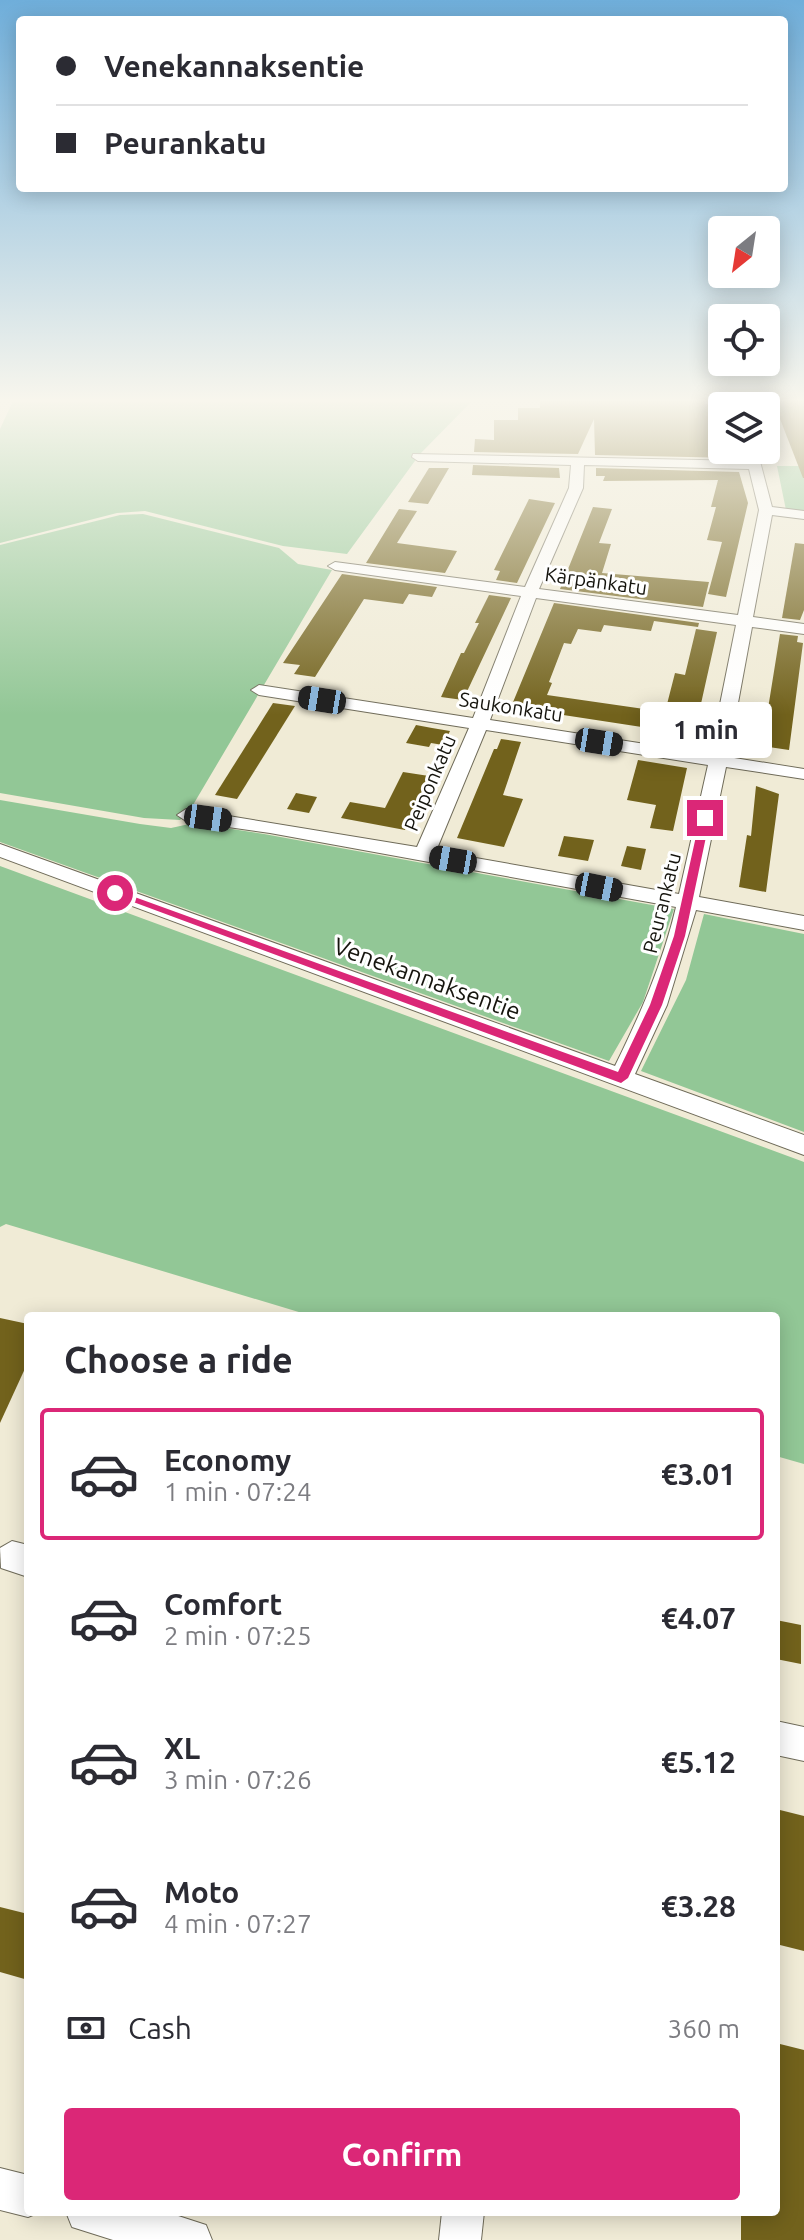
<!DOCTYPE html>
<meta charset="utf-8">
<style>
body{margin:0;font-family:Ubuntu,sans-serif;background:#f2f2f3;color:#2b2b33;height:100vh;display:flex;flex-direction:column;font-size:30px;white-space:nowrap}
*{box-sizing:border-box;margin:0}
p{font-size:26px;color:#7c7c81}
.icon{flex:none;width:44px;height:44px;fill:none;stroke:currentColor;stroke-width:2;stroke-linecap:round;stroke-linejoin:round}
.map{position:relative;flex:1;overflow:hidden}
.side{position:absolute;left:24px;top:1312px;width:756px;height:904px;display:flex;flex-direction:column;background:#fff;border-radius:8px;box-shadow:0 4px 20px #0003}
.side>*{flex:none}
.hud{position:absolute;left:16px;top:16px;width:772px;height:176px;border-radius:8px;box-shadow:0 4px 20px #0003;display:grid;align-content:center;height:176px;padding:0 40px;background:#fff}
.needle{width:52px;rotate:210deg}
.buttons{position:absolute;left:708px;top:216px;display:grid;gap:16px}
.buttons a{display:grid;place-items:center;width:72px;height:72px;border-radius:8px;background:#fff;box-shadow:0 4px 20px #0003;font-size:40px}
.end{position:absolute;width:36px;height:36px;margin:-18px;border:10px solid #db2777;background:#fff;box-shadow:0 0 0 4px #fff}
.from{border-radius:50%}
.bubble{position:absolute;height:56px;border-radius:8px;background:#fff;box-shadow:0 4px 20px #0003;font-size:26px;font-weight:700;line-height:56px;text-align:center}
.car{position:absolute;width:24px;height:48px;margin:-24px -12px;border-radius:10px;box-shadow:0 0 6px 2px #0007;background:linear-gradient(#222 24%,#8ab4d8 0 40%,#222 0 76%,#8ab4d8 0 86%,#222 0)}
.hud b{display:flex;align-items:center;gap:28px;height:76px;font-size:30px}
.hud b+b{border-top:2px solid #e1e1e2}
.hud i{width:20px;height:20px;background:#2b2b33}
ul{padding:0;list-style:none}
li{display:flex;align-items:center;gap:24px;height:132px;margin:0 16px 12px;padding:0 24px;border:4px solid transparent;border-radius:8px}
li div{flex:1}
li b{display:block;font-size:30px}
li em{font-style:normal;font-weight:700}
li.on{border-color:#db2777}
li>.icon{width:72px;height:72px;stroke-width:1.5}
h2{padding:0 40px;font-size:36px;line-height:96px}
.pay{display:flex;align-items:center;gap:20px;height:88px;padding:0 40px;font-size:30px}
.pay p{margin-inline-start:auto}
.action{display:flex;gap:16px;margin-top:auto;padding:16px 40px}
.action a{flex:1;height:92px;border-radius:8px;background:#db2777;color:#fff;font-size:32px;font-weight:700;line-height:92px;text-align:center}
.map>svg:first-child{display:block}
.forest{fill:#92c796}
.building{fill:#72621c}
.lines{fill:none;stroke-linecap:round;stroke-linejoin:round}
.minor-casing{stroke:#6f6b59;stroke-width:2}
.minor{fill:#fff;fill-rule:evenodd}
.route{fill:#db2777}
.labels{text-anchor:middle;stroke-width:6;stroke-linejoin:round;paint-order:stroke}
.far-street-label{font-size:20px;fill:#15140d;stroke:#fff}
.street-label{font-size:24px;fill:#15140d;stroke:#fff}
</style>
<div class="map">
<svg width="804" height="2240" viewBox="0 0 804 2240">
<rect width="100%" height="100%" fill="#f0ebd6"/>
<g class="forest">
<polygon points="13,401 472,401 420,454 347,554 283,546 145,511 117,513 0,543 0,429"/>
<polygon points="777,466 804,466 804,512 786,510"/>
<polygon points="143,514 279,548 298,564 332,570 190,810 180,820 144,818 0,793 0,545 120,515"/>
<polygon points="0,800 140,824 171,828 194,823 264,834 674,909 643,1002 609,1061 0,842"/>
<polygon points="0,866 804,1162 804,1464 776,1456 776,1316 312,1316 6,1224 0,1227"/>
<polygon points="704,914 804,934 804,1132 641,1071 686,980"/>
</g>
<g class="building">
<polygon points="540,401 704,401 705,404 722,404 722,455 735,458 595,455 594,419 578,454 474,452 475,439 494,440 494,420 518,420 518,408 540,408"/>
<polygon points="773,401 804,401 804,478 803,478"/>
<polygon points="473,465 559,468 560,478 472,475"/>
<polygon points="429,468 449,468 428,504 408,502"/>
<polygon points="596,468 739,472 748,503 726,597 708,594 722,542 707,540 716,507 711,507 718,480 603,481 605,476 596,476"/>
<polygon points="529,499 555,503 517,583 496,580 500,571 494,570"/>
<polygon points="593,507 612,509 599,543 611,544 602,573 709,582 703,607 560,589"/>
<polygon points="399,509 417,511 397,543 457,551 445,573 366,563"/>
<polygon points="795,543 804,544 804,610 800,620 782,618"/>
<polygon points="342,574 437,587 432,597 409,594 403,604 364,599 315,677 294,674 300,665 283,663"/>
<polygon points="489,595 511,598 463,700 441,697 461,653 464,653 479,623 475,623"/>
<polygon points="554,603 699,623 698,627 654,621 651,631 604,625 601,632 578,629 571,644 564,643 549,682 552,683 547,695 665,712 675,673 685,675 696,629 717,632 694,735 511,707"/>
<polygon points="780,634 798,636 797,642 803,643 789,750 762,746"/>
<polygon points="273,703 295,706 237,799 215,795"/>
<polygon points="416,725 432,728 450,731 443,745 431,743 429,747 406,743"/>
<polygon points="501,739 521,742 503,795 523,799 504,847 457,838 494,749 497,749"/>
<polygon points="638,760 687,768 673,831 650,828 656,805 627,800"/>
<polygon points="403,772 429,776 405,830 341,818 350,802 385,808"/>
<polygon points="756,786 779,794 766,892 739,887 747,835 751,836"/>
<polygon points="296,793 317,797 309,813 287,809"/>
<polygon points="564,836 594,840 588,861 558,856"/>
<polygon points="627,846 646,849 641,870 621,866"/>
<polygon points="0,1318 28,1324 28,1362 0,1423"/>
<polygon points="776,1620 801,1625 801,1664 776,1659"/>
<polygon points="776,1809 804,1816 804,1951 776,1944"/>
<polygon points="0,1907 28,1914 28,1980 0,1972"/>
<polygon points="776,2043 804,2050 804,2240 741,2240 741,2212 776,2212"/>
</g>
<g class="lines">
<defs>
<g id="minor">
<polygon points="732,401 744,401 745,406 733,406"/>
<path d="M745,450H757L772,507L804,511V519L772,515L753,617L804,624V634L752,627L728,757L804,769V779L726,767L699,897L804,916V930L696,910L667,1005L635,1074L804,1135V1155L0,857V844L615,1066C640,1015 663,963 676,907L270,833L186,821L177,815L186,809L417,847L469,728L259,695L251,690L259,685L473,718L521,596L335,570L328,566L335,562L525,587L569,488L571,465L418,461L412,457L413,454L747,461ZM584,465L749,469L759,510L738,615L539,589L583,488ZM536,598L736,625L710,754L490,720ZM486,730L708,765L679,894L436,851Z"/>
<polygon points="12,1541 28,1545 28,1577 1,1568 0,1548"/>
<polygon points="776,1721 804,1727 804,1761 776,1755"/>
<polygon points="0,2168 28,2175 28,2212 40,2212 28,2217 0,2210"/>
<polygon points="66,2212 166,2212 206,2225 212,2240 113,2240 72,2227"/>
<polygon points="442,2212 484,2212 481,2240 439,2240"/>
</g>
</defs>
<use href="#minor" class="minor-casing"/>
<use href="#minor" class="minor"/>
</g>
<linearGradient id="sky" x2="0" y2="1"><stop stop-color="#6faeda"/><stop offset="0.56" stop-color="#f8f6ed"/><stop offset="1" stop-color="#f8f6ed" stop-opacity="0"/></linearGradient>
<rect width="804" height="715" fill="url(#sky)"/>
<polygon class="route" points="705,814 710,818 685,936 662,1005 628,1078 621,1083 109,893 118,891 618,1072 650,1005 674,936 700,818"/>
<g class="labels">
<g class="far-street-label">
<text transform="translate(596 581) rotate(8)" y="7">Kärpänkatu</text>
<text transform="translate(511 707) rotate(9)" y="7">Saukonkatu</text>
<text transform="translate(430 783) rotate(-67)" y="7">Peiponkatu</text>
<text transform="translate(662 903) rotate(-76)" y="7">Peurankatu</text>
</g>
<g class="street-label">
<text transform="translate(427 979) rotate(20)" y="8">Venekannaksentie</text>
</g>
</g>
</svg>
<div class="buttons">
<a><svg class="needle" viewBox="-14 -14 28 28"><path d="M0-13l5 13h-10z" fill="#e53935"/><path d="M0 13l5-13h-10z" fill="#7c7c81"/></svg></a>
<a><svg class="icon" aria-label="locate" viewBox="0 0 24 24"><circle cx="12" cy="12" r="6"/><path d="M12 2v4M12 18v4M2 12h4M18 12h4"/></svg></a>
<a><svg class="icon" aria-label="layers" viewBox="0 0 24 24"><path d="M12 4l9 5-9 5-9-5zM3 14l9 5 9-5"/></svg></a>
</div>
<i class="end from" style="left:115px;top:893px"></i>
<i class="end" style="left:705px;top:818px"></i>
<div class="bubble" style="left:640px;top:702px;width:132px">1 min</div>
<i class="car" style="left:322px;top:700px;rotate:279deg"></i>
<i class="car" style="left:599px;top:742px;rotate:99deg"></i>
<i class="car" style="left:208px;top:818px;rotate:98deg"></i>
<i class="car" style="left:453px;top:860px;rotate:280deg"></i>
<i class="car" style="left:599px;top:887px;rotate:101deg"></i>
<div class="hud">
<b><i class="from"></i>Venekannaksentie</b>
<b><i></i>Peurankatu</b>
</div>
<section class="side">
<h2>Choose a ride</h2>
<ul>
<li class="on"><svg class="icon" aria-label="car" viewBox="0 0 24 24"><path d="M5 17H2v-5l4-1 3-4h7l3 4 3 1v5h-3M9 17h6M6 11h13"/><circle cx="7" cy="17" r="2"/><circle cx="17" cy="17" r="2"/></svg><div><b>Economy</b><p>1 min · 07:24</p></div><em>€3.01</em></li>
<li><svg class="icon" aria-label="car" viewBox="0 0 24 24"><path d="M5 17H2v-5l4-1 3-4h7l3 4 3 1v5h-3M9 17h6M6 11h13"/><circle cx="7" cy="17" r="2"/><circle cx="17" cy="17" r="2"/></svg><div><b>Comfort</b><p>2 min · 07:25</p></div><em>€4.07</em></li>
<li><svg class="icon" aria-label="car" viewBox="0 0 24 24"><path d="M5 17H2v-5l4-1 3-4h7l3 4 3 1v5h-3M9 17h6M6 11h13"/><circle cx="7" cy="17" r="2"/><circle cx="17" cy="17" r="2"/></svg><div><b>XL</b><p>3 min · 07:26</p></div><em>€5.12</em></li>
<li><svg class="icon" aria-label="car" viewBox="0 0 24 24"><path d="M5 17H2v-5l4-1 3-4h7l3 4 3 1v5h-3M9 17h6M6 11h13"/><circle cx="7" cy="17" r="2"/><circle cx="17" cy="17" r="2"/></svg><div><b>Moto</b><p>4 min · 07:27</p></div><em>€3.28</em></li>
</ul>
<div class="pay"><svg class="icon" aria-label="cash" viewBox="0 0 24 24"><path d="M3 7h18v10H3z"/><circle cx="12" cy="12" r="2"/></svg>Cash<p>360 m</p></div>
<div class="action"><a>Confirm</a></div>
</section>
</div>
